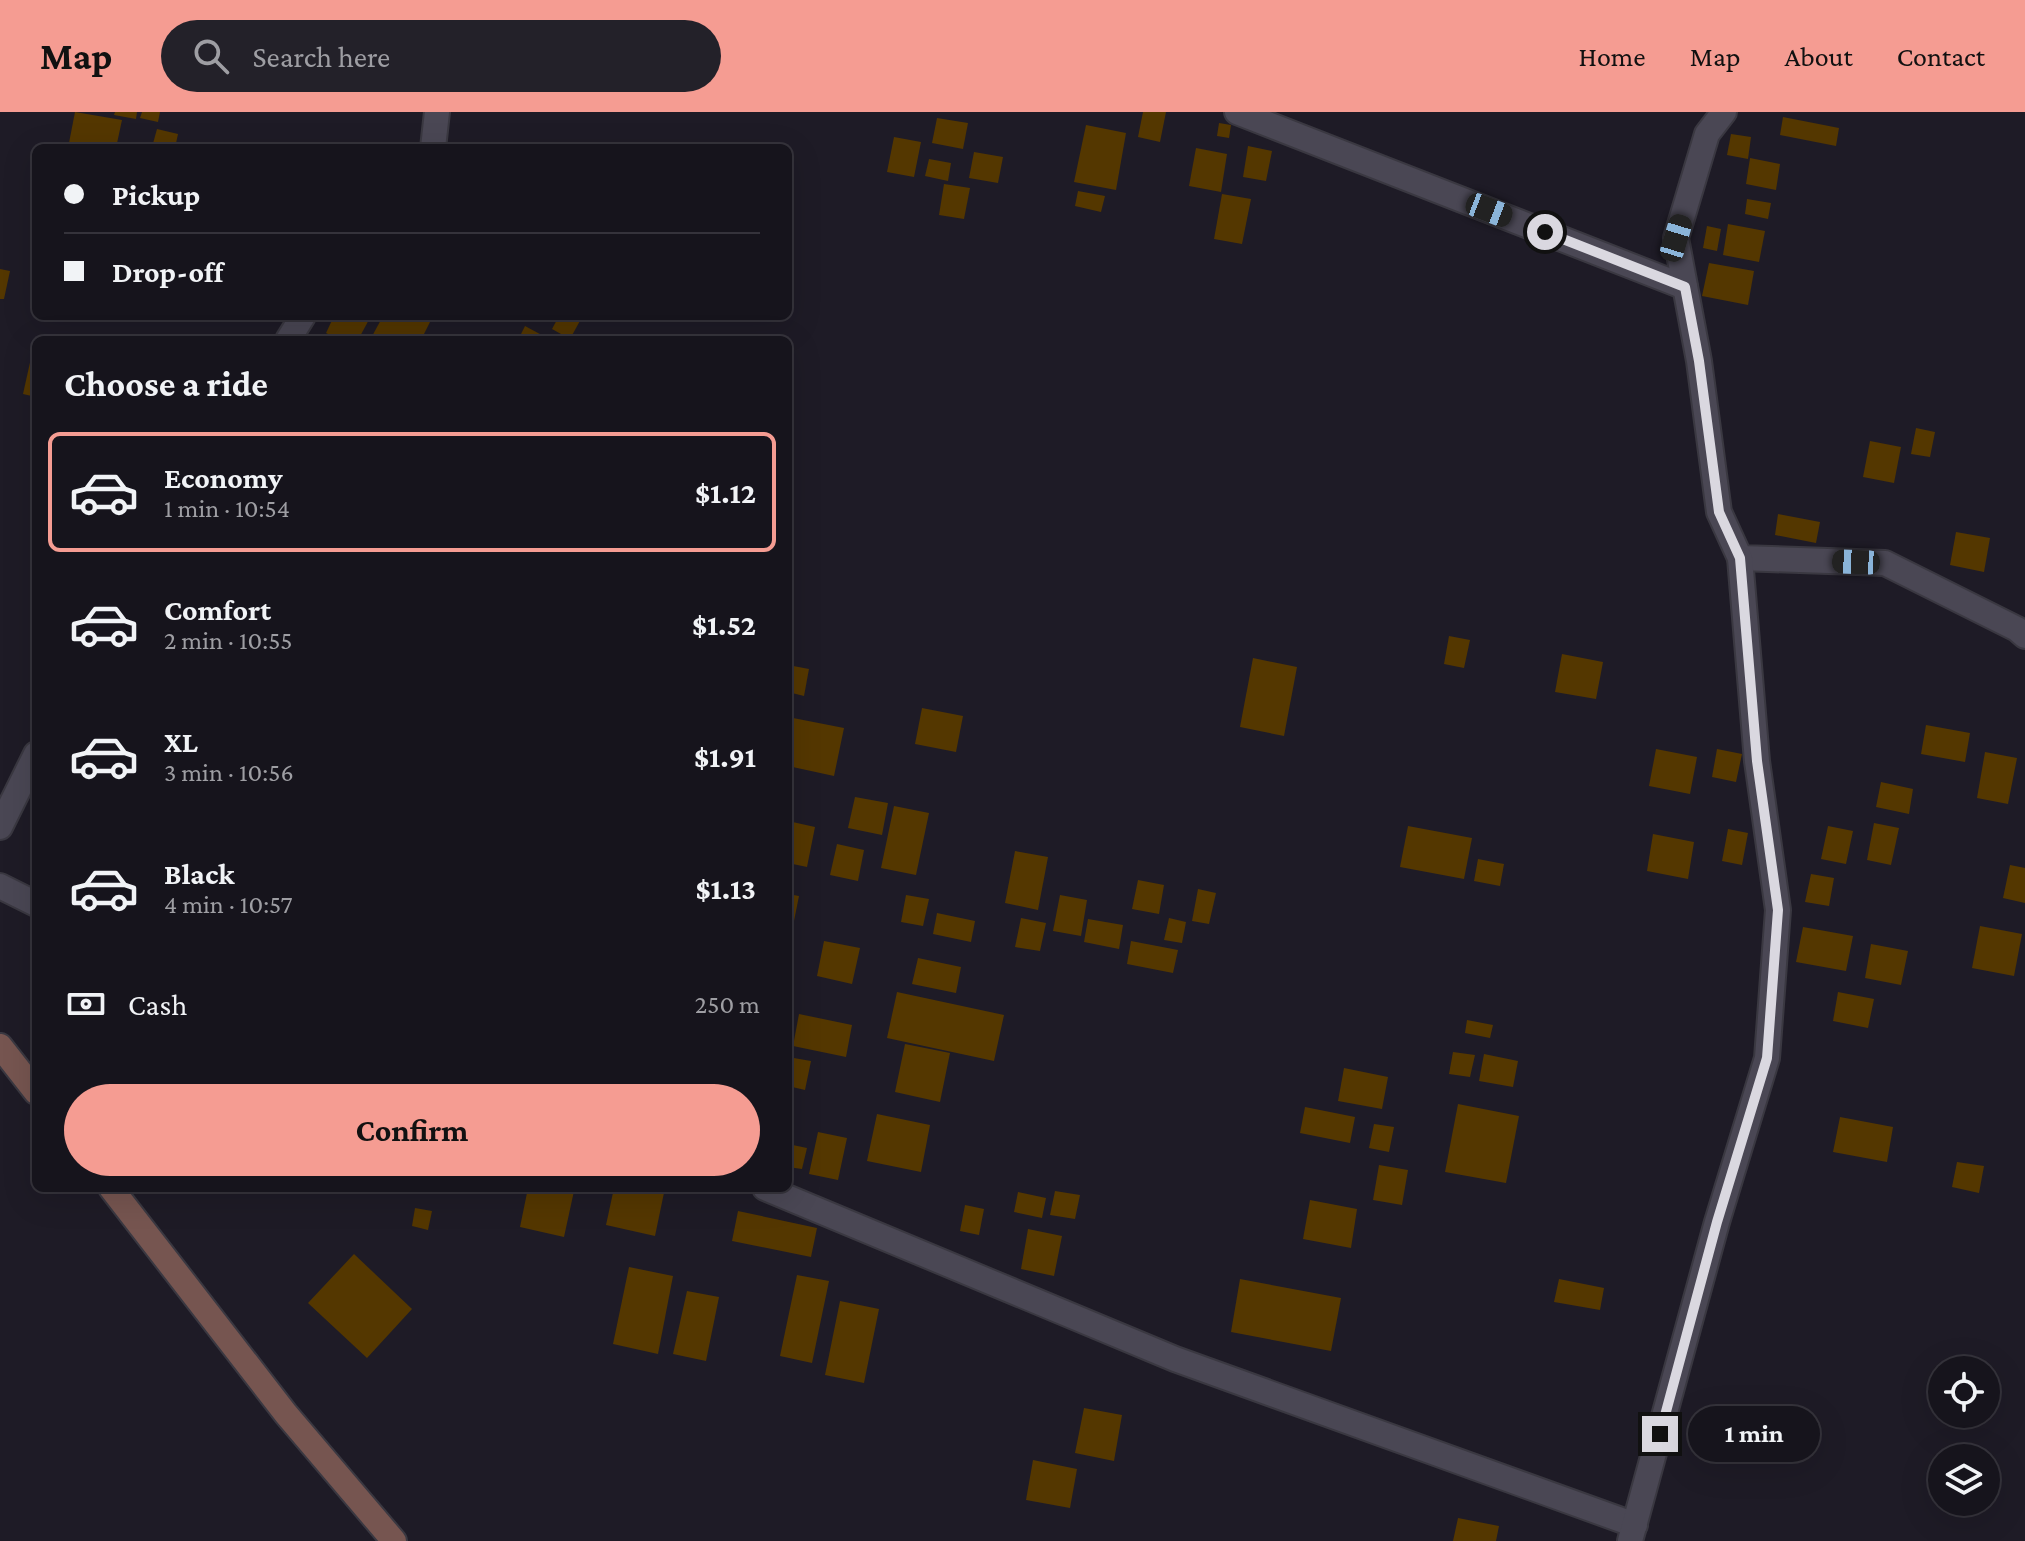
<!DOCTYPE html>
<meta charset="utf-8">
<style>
body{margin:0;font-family:"Crimson Pro",serif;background:#232129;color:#f1f3f6;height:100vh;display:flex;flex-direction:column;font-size:30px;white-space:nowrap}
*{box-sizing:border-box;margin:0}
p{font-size:26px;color:#9e9ea3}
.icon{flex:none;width:44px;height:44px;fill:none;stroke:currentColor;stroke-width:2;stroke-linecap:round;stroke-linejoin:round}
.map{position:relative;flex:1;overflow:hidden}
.drawer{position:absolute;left:32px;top:224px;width:760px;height:856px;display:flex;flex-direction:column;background:#16141c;border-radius:12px;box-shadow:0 8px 32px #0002,0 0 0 2px #35333b}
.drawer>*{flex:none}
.hud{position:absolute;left:32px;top:32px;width:760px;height:176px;border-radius:12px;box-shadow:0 8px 32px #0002,0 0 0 2px #35333b;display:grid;align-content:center;height:176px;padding:0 32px;background:#16141c}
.fabs{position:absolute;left:1928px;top:1244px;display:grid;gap:16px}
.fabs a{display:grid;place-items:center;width:72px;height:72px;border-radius:50%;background:#16141c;box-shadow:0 8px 32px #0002,0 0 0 2px #35333b;font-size:40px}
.end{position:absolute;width:36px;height:36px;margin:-18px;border:10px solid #dad8e0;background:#111;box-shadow:0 0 0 4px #111}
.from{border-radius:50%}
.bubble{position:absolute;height:56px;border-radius:28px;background:#16141c;box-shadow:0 8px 32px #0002,0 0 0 2px #35333b;font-size:26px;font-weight:700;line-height:56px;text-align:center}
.car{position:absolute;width:24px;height:48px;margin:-24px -12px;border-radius:10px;box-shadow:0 0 6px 2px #0007;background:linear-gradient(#222 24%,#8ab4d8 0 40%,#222 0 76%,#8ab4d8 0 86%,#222 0)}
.hud b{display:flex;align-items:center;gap:28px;height:76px;font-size:30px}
.hud b+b{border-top:2px solid #35333b}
.hud i{width:20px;height:20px;background:#f1f3f6}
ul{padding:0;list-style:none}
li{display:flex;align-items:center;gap:24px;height:120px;margin:0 16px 12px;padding:0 16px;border:4px solid transparent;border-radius:12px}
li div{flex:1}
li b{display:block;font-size:30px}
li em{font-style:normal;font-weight:700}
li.selected{border-color:#f59c92}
li>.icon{width:72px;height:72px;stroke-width:1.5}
h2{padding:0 32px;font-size:36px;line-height:96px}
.pay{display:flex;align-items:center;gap:20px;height:88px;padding:0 32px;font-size:30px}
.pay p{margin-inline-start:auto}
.button{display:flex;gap:16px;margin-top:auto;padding:16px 32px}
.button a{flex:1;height:92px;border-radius:48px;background:#f59c92;color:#111;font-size:32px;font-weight:700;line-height:92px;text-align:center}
header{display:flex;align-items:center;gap:48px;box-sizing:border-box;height:112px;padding:0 40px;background:#f59c92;color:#111}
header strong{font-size:38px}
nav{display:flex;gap:44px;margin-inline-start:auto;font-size:28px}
.search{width:560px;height:72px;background:#232129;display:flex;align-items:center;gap:20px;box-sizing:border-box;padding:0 28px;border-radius:44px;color:#9e9ea3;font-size:30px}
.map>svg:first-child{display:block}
.building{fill:#543700}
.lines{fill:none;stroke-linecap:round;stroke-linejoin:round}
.minor-casing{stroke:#3a3841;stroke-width:28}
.secondary-casing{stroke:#3a3841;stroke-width:28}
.minor{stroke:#4a4754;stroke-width:24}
.secondary{stroke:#765550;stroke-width:24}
.route{stroke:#dad8e0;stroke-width:10}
</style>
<header>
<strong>Map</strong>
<div class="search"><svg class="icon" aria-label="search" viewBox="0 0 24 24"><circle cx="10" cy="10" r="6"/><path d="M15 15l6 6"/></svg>Search here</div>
<nav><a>Home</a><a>Map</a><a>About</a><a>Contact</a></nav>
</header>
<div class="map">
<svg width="2025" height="1429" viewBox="0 0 2025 1429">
<rect width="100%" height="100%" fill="#1e1b26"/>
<g class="building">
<polygon points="75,0 122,8 116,36 68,36"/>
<polygon points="115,0 137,0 136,7 114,3"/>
<polygon points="142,0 160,0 158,10 140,6"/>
<polygon points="1143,0 1166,0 1160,30 1138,25"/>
<polygon points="1783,5 1839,16 1836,34 1780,23"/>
<polygon points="937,6 968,11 963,37 932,31"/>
<polygon points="1219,11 1231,13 1229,26 1217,24"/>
<polygon points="1086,13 1126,21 1116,78 1074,70"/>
<polygon points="157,17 178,22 175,36 152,35"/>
<polygon points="1731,22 1751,25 1748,47 1727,43"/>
<polygon points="894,25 921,30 914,65 887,60"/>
<polygon points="1248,34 1272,39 1266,69 1243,65"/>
<polygon points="1196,36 1227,42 1221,80 1189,74"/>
<polygon points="974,40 1003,45 998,71 969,66"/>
<polygon points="1750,46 1780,52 1776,78 1746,72"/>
<polygon points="929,47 951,51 948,69 925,64"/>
<polygon points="944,72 970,76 964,107 939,103"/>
<polygon points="1078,79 1105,84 1101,100 1075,94"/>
<polygon points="1222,82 1251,87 1242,132 1214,127"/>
<polygon points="1747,87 1771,91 1768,107 1745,102"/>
<polygon points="1728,112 1765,119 1759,150 1723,143"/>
<polygon points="1707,114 1721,117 1717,139 1703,136"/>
<polygon points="1709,151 1754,159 1748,193 1702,184"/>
<polygon points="0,157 10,159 4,187 0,187"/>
<polygon points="334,204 371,204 358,228 339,228 326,221"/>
<polygon points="383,204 419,204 430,210 421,228 370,228"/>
<polygon points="559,204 575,204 581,207 570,227 552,217"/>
<polygon points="525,214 551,228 518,228"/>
<polygon points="35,228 36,229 36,285 23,282"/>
<polygon points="1916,316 1935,320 1930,345 1911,342"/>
<polygon points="1870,329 1901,335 1894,371 1863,365"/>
<polygon points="1778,402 1820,410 1816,431 1775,423"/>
<polygon points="1956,420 1990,426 1984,460 1950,453"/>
<polygon points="1449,524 1470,528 1464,556 1444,552"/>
<polygon points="1562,542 1603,550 1596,587 1555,580"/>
<polygon points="1253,546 1297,555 1284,624 1240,615"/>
<polygon points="788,553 809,557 804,584 788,580"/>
<polygon points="922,596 963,604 956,640 915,632"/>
<polygon points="788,605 844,616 834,664 788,654"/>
<polygon points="1926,613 1970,621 1965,650 1921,642"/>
<polygon points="1656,637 1697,645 1690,682 1649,674"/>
<polygon points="1717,637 1742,642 1736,670 1712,665"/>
<polygon points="1985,640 2017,646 2008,692 1977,686"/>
<polygon points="1881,670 1913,677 1909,702 1876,695"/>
<polygon points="855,685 888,691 882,723 848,716"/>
<polygon points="894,694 929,701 916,763 881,756"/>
<polygon points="788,709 815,715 807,755 788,751"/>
<polygon points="1874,711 1899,716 1891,753 1867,748"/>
<polygon points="1408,714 1472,726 1464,767 1400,755"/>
<polygon points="1828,714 1853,719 1846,752 1821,747"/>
<polygon points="1728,717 1748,721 1742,753 1722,749"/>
<polygon points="1653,722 1694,730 1688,767 1647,759"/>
<polygon points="837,732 864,738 858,769 830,763"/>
<polygon points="1015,739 1048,745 1038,798 1005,791"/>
<polygon points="1478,747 1504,752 1500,774 1474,769"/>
<polygon points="2010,753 2025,756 2025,791 2003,786"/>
<polygon points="1811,762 1834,766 1829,794 1805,790"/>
<polygon points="1138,768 1164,773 1159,802 1132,797"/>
<polygon points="1198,777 1216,781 1209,812 1192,809"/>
<polygon points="788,782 799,784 791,824 788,823"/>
<polygon points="906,783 929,787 923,814 901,810"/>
<polygon points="1060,783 1087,788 1081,824 1053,819"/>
<polygon points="937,801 975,809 971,830 933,822"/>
<polygon points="1021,806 1046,811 1040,839 1015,835"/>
<polygon points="1169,806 1186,810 1182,831 1164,828"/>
<polygon points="1088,807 1123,813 1119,837 1084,830"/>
<polygon points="1980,814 2022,822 2014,864 1972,856"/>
<polygon points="1803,815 1853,824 1846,859 1796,850"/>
<polygon points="824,829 860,836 852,872 817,864"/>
<polygon points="1131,829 1178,838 1173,861 1127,852"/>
<polygon points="1871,832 1908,839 1901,873 1865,866"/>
<polygon points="918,846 961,855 956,881 912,872"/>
<polygon points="897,880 1004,903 994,949 887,926"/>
<polygon points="1838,880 1874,887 1868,916 1833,909"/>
<polygon points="799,902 852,913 846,945 793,934"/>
<polygon points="1467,908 1493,913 1490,926 1465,921"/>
<polygon points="905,932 950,941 940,990 895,980"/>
<polygon points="1453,940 1475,943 1470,965 1449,962"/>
<polygon points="1484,942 1518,949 1513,975 1479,969"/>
<polygon points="788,945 811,949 805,978 788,974"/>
<polygon points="1344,956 1388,965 1382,997 1338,989"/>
<polygon points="1458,992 1519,1004 1506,1071 1445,1060"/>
<polygon points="1305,995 1355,1005 1350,1031 1300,1021"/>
<polygon points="877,1002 930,1013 921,1060 867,1049"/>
<polygon points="1840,1005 1893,1015 1887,1050 1833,1040"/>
<polygon points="1374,1012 1394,1015 1389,1040 1369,1036"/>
<polygon points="818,1020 847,1026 838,1068 809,1062"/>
<polygon points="788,1032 807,1036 802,1057 788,1055"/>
<polygon points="1957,1050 1984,1054 1979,1081 1952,1075"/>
<polygon points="1379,1053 1408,1058 1402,1093 1373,1088"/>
<polygon points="528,1076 559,1076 574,1079 564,1125 520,1115"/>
<polygon points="614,1076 665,1076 655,1124 606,1113"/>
<polygon points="1055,1079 1080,1083 1075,1107 1050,1103"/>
<polygon points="1018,1080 1046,1086 1042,1106 1014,1100"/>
<polygon points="1310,1088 1357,1097 1351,1136 1303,1127"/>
<polygon points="965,1093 984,1097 979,1123 960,1119"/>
<polygon points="415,1096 432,1099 428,1118 412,1114"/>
<polygon points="738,1099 817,1116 811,1145 732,1129"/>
<polygon points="1028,1117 1062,1124 1054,1164 1021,1157"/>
<polygon points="354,1142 412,1197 367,1246 308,1191"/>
<polygon points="629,1155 673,1164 658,1242 613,1232"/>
<polygon points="797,1163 829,1169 812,1251 780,1244"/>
<polygon points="1240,1167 1341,1186 1331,1239 1231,1220"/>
<polygon points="1559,1167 1604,1176 1600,1198 1554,1190"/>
<polygon points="687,1179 719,1185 706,1249 673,1242"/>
<polygon points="840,1189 879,1197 864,1271 825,1263"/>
<polygon points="1084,1296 1122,1303 1114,1349 1075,1341"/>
<polygon points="1033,1348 1077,1357 1070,1396 1026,1388"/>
<polygon points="1458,1406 1499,1414 1496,1429 1453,1429"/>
</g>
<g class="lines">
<defs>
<g id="minor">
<polyline points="1237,0 1685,175"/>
<polyline points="1724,0 1707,22 1676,126 1699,249 1719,400 1740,446 1885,451 2017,517 2025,524"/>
<polyline points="433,36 437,0"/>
<polyline points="288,228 303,204"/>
<polyline points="0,715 36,642"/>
<polyline points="0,774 36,792"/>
<polyline points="765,1076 1175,1247 1635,1413"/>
<polyline points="1630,1429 1717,1110 1767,946 1778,798 1757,649 1740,446"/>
</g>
<g id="secondary">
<polyline points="0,934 36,980"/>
<polyline points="111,1076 286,1302 394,1429"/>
</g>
</defs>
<use href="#minor" class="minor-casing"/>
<use href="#secondary" class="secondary-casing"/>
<use href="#minor" class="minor"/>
<use href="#secondary" class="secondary"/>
</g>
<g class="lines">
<polyline class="route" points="1545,120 1685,175 1699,249 1719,400 1740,446 1757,649 1778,798 1767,946 1717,1110 1660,1322"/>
</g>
</svg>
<div class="fabs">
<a><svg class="icon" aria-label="locate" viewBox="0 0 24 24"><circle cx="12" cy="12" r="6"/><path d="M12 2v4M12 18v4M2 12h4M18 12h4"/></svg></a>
<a><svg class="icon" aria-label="layers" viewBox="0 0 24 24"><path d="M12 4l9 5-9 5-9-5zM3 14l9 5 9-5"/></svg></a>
</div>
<i class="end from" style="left:1545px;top:120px"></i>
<i class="end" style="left:1660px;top:1322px"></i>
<div class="bubble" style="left:1688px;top:1294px;width:132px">1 min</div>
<i class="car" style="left:1489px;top:98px;rotate:111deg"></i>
<i class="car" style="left:1676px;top:126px;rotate:17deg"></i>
<i class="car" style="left:1856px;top:450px;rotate:272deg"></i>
<div class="hud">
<b><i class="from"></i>Pickup</b>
<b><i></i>Drop-off</b>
</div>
<section class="drawer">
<h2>Choose a ride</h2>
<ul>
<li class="selected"><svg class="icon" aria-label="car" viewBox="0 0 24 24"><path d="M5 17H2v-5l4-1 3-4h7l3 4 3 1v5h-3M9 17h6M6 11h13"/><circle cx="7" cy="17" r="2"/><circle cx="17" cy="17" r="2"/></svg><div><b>Economy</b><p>1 min · 10:54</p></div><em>$1.12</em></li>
<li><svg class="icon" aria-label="car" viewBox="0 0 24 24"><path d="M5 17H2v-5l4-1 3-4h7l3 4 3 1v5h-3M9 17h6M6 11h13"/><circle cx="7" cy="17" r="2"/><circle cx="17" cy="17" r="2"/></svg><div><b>Comfort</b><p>2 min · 10:55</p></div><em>$1.52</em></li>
<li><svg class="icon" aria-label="car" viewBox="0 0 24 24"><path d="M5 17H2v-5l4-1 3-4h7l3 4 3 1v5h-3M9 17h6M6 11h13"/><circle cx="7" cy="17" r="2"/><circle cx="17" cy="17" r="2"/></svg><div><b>XL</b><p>3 min · 10:56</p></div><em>$1.91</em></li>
<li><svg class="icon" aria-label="car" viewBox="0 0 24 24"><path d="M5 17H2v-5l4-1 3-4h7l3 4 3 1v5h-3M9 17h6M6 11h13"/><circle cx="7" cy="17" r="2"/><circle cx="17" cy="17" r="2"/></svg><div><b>Black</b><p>4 min · 10:57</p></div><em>$1.13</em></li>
</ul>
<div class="pay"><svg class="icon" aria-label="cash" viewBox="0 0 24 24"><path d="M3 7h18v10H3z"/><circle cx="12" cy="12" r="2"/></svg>Cash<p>250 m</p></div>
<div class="button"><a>Confirm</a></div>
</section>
</div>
